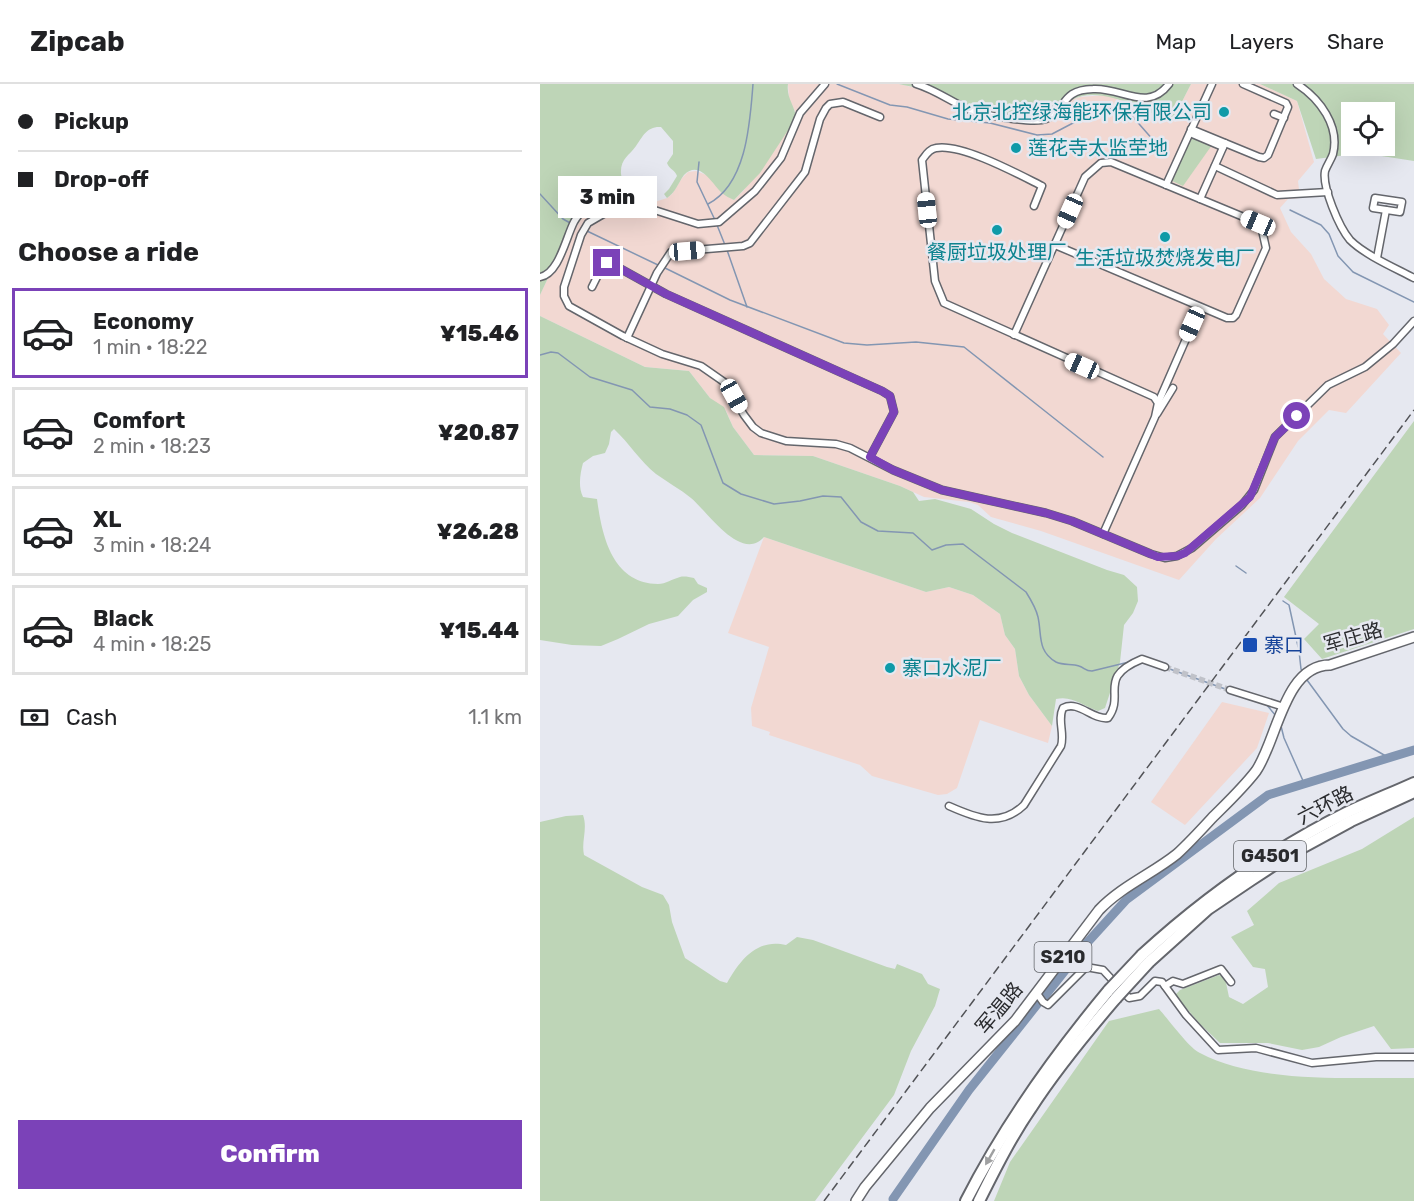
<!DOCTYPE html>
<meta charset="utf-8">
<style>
body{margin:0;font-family:Rubik,"Noto Sans SC",sans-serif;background:#f6f6f6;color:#202124;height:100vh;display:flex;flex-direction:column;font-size:22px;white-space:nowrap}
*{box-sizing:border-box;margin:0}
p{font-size:20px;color:#757577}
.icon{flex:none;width:33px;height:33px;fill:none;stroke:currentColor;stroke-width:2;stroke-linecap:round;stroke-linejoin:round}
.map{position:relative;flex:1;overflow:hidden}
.sheet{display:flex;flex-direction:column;background:#fff;width:540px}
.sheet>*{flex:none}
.guide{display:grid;align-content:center;height:132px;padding:0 18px;background:#fff}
.tools{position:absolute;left:801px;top:18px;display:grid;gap:12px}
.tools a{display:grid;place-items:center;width:54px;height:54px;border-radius:0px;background:#fff;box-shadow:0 6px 24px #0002;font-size:30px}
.end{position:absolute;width:27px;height:27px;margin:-14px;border:8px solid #7b42b8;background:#fff;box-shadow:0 0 0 3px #fff}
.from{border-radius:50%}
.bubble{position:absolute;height:42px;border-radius:0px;background:#fff;box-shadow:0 6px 24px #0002;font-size:20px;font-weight:800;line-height:42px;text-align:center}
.car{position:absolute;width:18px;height:36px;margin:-18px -9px;border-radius:8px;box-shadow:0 0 4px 2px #0007;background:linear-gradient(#fff 24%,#345 0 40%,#fff 0 76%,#345 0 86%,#fff 0)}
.guide b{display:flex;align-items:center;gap:21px;height:57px;font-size:22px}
.guide b+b{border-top:2px solid #e0e0e0}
.guide i{width:15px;height:15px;background:#202124}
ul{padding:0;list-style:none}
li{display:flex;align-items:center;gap:18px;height:90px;margin:0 12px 9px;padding:0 6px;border:3px solid #e0e0e0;border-radius:0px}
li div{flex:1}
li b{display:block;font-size:22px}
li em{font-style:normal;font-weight:800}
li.current{border-color:#7b42b8}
li>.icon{width:54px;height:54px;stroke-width:1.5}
h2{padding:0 18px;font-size:27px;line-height:72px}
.pay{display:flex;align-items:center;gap:15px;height:66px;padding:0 18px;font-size:22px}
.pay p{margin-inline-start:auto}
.cta{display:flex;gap:12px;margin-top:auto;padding:12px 18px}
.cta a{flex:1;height:69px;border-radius:0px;background:#7b42b8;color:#fff;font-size:24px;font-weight:800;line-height:69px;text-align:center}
header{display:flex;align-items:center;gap:36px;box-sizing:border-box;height:84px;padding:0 30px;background:#fff;border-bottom:2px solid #e0e0e0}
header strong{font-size:28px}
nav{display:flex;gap:33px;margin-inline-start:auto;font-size:21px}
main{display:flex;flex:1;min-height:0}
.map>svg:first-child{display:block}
.industrial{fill:#f2d8d2}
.green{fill:#bed5b7;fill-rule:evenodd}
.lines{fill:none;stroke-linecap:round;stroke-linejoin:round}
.stream{stroke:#8396b2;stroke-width:1.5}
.river{stroke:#8396b2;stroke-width:9}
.street-tunnel{stroke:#c0c2c9;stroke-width:6;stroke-dasharray:6 3;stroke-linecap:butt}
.street-casing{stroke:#64666c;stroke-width:9}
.primary-casing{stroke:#64666c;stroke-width:12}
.highway-casing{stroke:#64666c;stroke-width:14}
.street{stroke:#fff;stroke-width:6}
.primary{stroke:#fff;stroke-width:9}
.highway{stroke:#fff;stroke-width:10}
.rail{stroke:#525357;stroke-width:1.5;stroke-dasharray:9 4.5;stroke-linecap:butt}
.highway-bridge-casing{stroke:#64666c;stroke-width:14;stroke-linecap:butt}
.highway-bridge{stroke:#fff;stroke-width:10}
.oneway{fill:#9fa0a1}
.route{stroke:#7b42b8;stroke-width:8}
.culture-dot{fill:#0f9aa8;stroke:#e6e8f0;stroke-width:2}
.transit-dot{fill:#1a4fb4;stroke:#e6e8f0;stroke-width:2}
.labels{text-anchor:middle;stroke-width:5;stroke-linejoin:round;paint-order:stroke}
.shield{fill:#e6e8f0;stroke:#626468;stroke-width:1.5}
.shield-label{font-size:18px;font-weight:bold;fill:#2a2b2e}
.culture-label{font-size:20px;fill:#0d838f;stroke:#e6e8f0;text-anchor:start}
.street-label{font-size:20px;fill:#2a2b2e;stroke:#e6e8f0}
.transit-label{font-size:20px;fill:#164399;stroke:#e6e8f0;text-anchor:start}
</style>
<header>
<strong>Zipcab</strong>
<nav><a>Map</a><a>Layers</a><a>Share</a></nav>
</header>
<main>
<section class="sheet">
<div class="guide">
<b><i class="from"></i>Pickup</b>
<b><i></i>Drop-off</b>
</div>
<h2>Choose a ride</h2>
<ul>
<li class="current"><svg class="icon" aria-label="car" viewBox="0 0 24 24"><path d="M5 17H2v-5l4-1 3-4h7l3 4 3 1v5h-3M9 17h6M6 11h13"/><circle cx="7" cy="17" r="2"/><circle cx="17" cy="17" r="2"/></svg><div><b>Economy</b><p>1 min · 18:22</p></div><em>¥15.46</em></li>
<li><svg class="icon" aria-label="car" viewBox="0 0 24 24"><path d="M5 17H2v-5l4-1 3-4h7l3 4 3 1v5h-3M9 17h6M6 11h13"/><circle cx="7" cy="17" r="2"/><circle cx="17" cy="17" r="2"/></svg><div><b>Comfort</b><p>2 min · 18:23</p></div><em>¥20.87</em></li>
<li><svg class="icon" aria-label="car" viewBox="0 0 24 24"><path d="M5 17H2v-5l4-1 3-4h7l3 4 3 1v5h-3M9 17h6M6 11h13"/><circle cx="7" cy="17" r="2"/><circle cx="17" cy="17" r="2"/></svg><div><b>XL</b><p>3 min · 18:24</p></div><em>¥26.28</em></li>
<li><svg class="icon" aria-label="car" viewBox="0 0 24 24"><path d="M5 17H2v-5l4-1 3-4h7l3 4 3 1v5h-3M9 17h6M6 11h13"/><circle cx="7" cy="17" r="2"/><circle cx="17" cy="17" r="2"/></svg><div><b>Black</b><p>4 min · 18:25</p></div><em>¥15.44</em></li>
</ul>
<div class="pay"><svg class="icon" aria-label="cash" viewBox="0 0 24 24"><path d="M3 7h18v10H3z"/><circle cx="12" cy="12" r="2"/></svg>Cash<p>1.1 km</p></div>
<div class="cta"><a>Confirm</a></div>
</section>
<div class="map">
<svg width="874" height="1117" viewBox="0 0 874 1117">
<rect width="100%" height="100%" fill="#e6e8f0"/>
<g class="industrial">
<polygon points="248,0 359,0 380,5 402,14 418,26 435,30 524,23 533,15 540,13 567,11 595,21 631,39 651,0 720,0 757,17 774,78 758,97 760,114 748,115 740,124 751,148 771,170 784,195 806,215 837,225 849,241 843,250 861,269 806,329 789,326 758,357 720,414 676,455 639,496 501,447 451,433 438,421 429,418 384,413 360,402 273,372 214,371 193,343 186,327 170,314 149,287 105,283 0,232 0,211 8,194 15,187 40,135 54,121 67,120 96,124 127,114 132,110 142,94 148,88 156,87 169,92 182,109 194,116 204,106 256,29 249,16"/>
<polygon points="224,453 386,508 409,503 433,511 460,530 465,551 475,565 479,592 489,611 512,642 508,659 440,636 417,704 407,710 398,711 332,692 320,681 229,651 230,648 212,642 211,624 229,563 188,549"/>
<polygon points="682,618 729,629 717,664 645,741 611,718"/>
</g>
<g class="green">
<path d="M0,0H248C246,14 255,21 256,34L220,89L194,116C190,114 185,112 182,109C172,100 160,75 144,91C138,99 136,108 127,114L124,110L129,105L137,92C135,86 129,85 127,79L133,70V57L121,43C107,42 103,52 96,62C89,72 80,75 81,90C82,98 87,100 90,106C93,112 93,118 96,124L67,120L54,121L47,127L34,145L18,181L8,194L0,211Z"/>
<path d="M359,0H651L631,39C607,27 559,0 532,16C516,27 514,41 490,39C473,38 431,33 417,25C412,22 408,17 402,14C389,6 373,3 359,0Z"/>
<path d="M720,0H874V77L822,69L776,75L757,17ZM812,28H844V62H812Z"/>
<polygon points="650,54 672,61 643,102 630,96"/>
<path d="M0,232L105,283L149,287L170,314L184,323L193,343L214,371L273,372L360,402L373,408L379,417L395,415L431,425L454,440L472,449L567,486L584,491L597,503L598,517L593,529L584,541L580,578L565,624L558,627C543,622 532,611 516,615L512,642L489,611L479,592L475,565L465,551L460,530L433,511L409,503L386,508L224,453C201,479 167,427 151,414C140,405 127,398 116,390C100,377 89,359 74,345L71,348L69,360L65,369L53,372L43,379C40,390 38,403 43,413L57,415C62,452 72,499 118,500C126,500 132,495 140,493C144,492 149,493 154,494L158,500L167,504V508L153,516L138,532L109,540L78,555L61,562L32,561L0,556Z"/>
<polygon points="874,337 874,545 782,575 764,555 779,540 744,513"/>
<path d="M43,731C48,745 41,757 44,771L102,803L123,811L129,821L132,838L145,874L180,897L187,899C200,876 217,854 246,861L257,853L273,856L347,883L355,885L357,880L382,890L388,900L400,905L395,922L371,967L354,1011L275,1117H0V738L26,732Z"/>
<polygon points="874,733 874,964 851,965 834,942 801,953 779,963 762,966 728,959 680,959 660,940 635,911 640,906 679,891 685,894 689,913 703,920 728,903 725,885 713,883 691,853 714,841 707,827 739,799 822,765"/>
<path d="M619,925C629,936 649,964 660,969C719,1000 808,993 874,994V1117H454L470,1078L569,937Z"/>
</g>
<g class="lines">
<g class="stream">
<polyline points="297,0 350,21 367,23 408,35 450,39 497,51 512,50 556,27 576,24 593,33 621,65"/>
<polyline points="159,78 157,98 175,136"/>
<polyline points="0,110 23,135 32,140"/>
<path d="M168,120C207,100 210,38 213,0"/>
<polyline points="750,126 781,141 789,150 798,172 813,188 874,218"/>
<polyline points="177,141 185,161"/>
<polyline points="47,147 118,181"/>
<polyline points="187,166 207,223"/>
<polyline points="123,183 190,216 304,259 327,261 376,258 424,263 563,373"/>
<path d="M0,271L11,268L18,269L50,293L92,306L110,323L130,325L147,331L161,341L183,399L201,410L234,420L260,417L283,412L301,413L321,438L338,447L373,449L392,466L406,461L423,460L486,508C491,516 496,524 498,533C502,551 497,567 516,578C524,582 532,579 539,582C545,584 545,587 552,587L589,578"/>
<polyline points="696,482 706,489"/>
<polyline points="743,517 749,521 759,567 761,585 763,589"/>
<polyline points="627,584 688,606"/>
<polyline points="767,596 803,645 811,652 851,675"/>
<polyline points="726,620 736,632"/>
<polyline points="741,642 744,654 764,699"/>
</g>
<g class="river">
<polyline points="504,913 546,860 586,816 728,711 874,666"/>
<polyline points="353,1115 429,1006 499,918"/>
</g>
<polyline class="street-tunnel" points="625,583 690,606"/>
<defs>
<g id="street">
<polyline points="285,0 260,29 241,74 215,107 179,138 158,140 99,121 72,125 48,139 41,151 24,203 24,212 29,222 83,252 122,270 161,282 184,298 204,331 213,343 221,349 246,357 296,360 310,364 353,386 402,406 506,429 532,437 611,470 625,474 637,472 652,464 702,421 714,406 735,353 788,301 825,283 853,260 874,237"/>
<path d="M376,0C396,6 411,18 430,26C441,31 495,40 506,35C528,26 519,6 553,5C582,3 607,29 629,0"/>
<path d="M757,0C780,15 800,42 793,70C791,76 787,81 785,87C782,103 799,143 810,156C825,171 855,184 874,194"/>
<polyline points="734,30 744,34"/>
<polyline points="651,45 719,73 724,74 728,71 748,23 746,19 703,0"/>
<polyline points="650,49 683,63"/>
<polyline points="675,82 737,111 788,108"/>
<polyline points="626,101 672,0"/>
<polygon points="835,114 862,118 860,128 833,124"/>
<polyline points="660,115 685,59"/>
<path d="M494,122L502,102C478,90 421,59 396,64C389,65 386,71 382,76L395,197L404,219L614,313L618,319L615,333L563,450"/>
<polyline points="837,174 846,126"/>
<path d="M0,193C19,190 26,153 34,138C37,132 43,126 48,120H57L66,129"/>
<polyline points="52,203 63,181 67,179 72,180 126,210 342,307 350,312 354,328 330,373"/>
<polyline points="474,251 545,93 561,79 571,78 718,139 722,146 726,164 696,231 693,234 687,234 515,161"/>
<polyline points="87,254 117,189 131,168 203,162 210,159 265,88 280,35 286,24 290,20 303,18 340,33"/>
<polyline points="618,319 660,223"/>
<polyline points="617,330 633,304"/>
<polyline points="690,606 744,623"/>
<path d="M409,722C436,734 460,744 484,721L521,662C525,649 517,636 523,624C539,616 552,636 568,634C586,610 556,594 602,575L625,583"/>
<polyline points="625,902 633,897 643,900 681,885 691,898"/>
<polyline points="496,908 503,918 508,921 546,883 563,886 589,914 600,912 615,897 622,898 646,931 678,966 716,964 772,979 836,973 874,973"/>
</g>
<path id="primary" d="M316,1117L325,1103L390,1024L475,937L559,826C582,802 612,790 637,770C649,759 661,746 672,734C687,719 703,704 716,687C737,657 744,581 790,581L874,553"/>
<g id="highway">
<path d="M602,871C663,815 732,766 806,729C829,718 852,709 874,699"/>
<polyline points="609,878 668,825 711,796 754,768 811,737 874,708"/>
<path d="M426,1117C465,1040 514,972 569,906"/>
<path d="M439,1117C455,1085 471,1053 491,1024C516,985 546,949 576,914"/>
</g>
</defs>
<use href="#street" class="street-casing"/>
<use href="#primary" class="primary-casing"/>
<use href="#highway" class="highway-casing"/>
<use href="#street" class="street"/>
<use href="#primary" class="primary"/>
<use href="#highway" class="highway"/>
<polyline class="rail" points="284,1117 874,326"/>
<defs>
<g id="highway-bridge">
<polyline points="569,906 602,871"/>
<polyline points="576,914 609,878"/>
</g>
</defs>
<use href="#highway-bridge" class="highway-bridge-casing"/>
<use href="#highway-bridge" class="highway-bridge"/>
</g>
<defs><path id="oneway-solid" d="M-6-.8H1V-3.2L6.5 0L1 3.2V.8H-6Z" transform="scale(1.5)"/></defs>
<use class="oneway" href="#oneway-solid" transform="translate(450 1073) rotate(120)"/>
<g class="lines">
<polyline class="route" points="67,179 72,180 126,210 342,307 350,312 354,328 330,373 353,386 402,406 506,429 532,437 618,473 637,472 645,469 710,413 735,353 757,332"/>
</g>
<g class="culture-dot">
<circle cx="684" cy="28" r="6"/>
<circle cx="476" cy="64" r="6"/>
<circle cx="457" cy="146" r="6"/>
<circle cx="625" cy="153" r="6"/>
<circle cx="350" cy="584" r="6"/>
</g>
<rect class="transit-dot" x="702" y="553" width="16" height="16" rx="3"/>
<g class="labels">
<g class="shield">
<rect x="694" y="757" width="72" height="30" rx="4.5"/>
<rect x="494.5" y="858" width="57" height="30" rx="4.5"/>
</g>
<g class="shield-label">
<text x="730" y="778">G4501</text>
<text x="523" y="879">S210</text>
</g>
<g class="culture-label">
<text x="672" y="35" text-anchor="end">北京北控绿海能环保有限公司</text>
<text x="488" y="71">莲花寺太监茔地</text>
<text x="457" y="175" text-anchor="middle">餐厨垃圾处理厂</text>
<text x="625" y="181" text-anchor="middle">生活垃圾焚烧发电厂</text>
<text x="362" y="591">寨口水泥厂</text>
</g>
<g class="street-label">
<text transform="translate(813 553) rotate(-16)" y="7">军庄路</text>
<text transform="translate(785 721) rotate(-27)" y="7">六环路</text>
<text transform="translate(459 924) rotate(-50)" y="7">军温路</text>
</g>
<g class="transit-label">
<text x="724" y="568">寨口</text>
</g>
</g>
</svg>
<div class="tools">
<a><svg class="icon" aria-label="locate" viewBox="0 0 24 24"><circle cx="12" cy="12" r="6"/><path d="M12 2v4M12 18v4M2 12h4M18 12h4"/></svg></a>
</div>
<i class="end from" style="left:757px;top:332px"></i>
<i class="end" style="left:67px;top:179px"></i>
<div class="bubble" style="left:18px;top:92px;width:99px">3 min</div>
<i class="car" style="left:387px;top:126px;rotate:354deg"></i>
<i class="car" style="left:530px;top:127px;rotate:204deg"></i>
<i class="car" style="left:718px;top:139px;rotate:293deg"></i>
<i class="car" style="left:147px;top:167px;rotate:85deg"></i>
<i class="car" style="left:652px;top:240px;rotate:204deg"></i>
<i class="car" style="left:542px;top:282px;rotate:294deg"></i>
<i class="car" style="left:194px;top:312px;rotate:151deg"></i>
</div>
</main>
